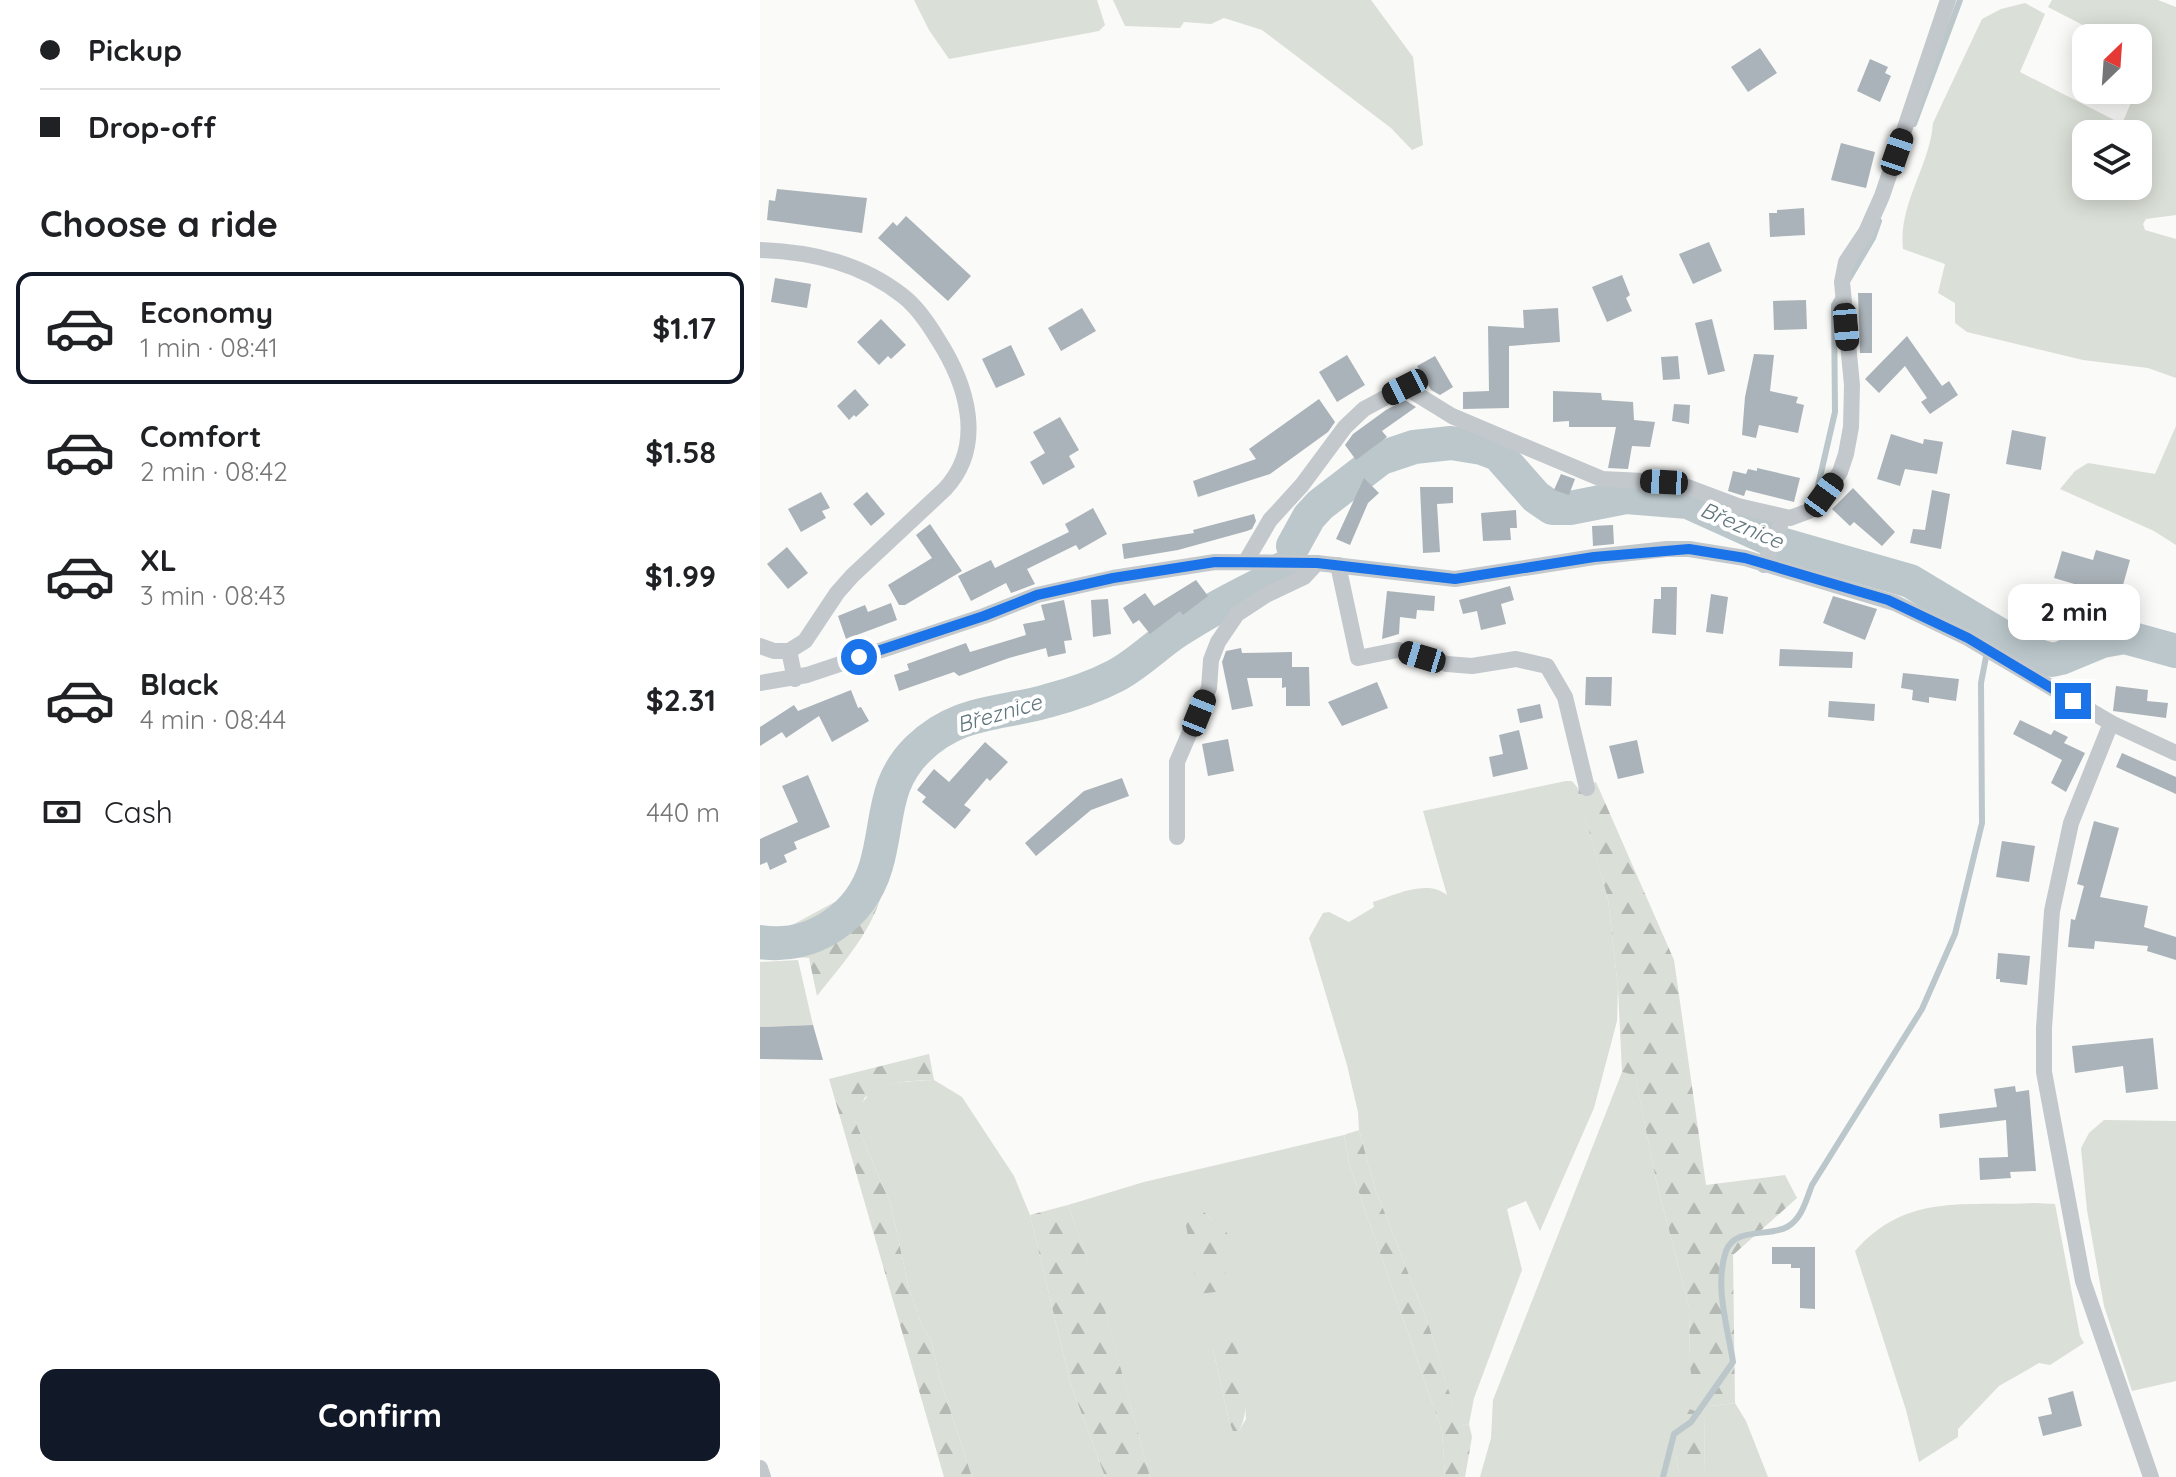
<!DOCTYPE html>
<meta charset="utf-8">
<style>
body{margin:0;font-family:Quicksand,sans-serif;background:#f6f6f6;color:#202124;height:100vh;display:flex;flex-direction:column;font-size:30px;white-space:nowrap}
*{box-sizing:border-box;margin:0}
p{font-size:26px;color:#757577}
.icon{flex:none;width:44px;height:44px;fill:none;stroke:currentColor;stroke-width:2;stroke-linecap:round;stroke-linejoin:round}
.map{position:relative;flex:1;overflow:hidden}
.drawer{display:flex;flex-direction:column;background:#fff;width:760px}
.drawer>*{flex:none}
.banner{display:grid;align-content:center;height:176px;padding:0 40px;background:#fff}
.needle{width:52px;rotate:25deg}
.buttons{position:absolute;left:1312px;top:24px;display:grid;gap:16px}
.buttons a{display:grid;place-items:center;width:80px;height:80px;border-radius:16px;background:#fff;box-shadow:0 4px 20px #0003;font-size:40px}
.end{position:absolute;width:36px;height:36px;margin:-18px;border:10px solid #1a73e8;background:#fff;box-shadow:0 0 0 4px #fff}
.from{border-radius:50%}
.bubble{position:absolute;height:56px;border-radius:16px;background:#fff;box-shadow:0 4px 20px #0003;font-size:26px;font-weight:700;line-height:56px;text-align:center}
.car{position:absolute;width:24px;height:48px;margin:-24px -12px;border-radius:10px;box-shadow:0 0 6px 2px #0007;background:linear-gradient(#222 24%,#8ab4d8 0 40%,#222 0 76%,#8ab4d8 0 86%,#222 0)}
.banner b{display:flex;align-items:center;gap:28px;height:76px;font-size:30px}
.banner b+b{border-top:2px solid #e0e0e0}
.banner i{width:20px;height:20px;background:#202124}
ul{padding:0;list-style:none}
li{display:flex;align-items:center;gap:24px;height:112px;margin:0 16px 12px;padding:0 24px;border:4px solid transparent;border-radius:16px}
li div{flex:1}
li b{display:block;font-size:30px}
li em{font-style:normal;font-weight:700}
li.selected{border-color:#111827}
li>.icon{width:72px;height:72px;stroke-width:1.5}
h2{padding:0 40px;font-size:36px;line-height:96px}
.pay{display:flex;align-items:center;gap:20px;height:88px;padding:0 40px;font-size:30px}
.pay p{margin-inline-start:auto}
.button{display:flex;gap:16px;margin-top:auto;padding:16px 40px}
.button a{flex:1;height:92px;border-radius:16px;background:#111827;color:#fff;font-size:32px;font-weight:700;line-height:92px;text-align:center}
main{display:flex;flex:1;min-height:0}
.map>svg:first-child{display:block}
.green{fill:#dadfd7;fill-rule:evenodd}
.forest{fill:url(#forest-firs)}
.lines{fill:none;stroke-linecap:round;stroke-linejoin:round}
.stream{stroke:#bbc7cb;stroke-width:6}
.river{stroke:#bbc7cb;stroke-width:34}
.building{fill:#aab3b9}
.minor{stroke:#c3c8cc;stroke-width:16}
.route{stroke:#1a73e8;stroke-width:10}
.labels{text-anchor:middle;stroke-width:8;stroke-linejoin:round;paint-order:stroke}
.water-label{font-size:22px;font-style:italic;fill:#60757c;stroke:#fff}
</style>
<main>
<section class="drawer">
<div class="banner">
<b><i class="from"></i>Pickup</b>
<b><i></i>Drop-off</b>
</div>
<h2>Choose a ride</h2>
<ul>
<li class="selected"><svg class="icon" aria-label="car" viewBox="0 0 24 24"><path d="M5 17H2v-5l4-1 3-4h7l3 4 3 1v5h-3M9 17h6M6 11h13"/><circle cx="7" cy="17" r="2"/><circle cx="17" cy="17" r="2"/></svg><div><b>Economy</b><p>1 min · 08:41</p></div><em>$1.17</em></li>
<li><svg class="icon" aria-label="car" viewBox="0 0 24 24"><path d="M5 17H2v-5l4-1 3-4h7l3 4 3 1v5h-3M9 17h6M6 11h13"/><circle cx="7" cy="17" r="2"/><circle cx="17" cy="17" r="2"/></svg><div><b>Comfort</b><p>2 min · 08:42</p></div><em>$1.58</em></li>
<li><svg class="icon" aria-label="car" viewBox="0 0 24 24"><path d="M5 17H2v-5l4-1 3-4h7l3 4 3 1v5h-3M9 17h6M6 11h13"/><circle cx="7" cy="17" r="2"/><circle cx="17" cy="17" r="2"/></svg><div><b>XL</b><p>3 min · 08:43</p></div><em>$1.99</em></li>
<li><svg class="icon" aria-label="car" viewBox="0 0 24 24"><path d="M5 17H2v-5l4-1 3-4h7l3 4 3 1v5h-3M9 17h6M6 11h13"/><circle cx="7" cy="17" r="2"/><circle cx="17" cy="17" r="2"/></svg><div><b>Black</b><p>4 min · 08:44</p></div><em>$2.31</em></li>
</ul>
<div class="pay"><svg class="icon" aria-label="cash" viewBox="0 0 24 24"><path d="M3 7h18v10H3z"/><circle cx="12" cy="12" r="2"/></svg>Cash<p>440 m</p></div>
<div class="button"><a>Confirm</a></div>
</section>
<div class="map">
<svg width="1416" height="1477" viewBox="0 0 1416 1477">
<defs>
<pattern id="forest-firs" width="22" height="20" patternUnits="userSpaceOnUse" patternTransform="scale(2)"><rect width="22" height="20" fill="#dadfd7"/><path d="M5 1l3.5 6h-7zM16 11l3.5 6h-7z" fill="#b4b9b4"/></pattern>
</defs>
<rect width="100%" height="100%" fill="#fafaf8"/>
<g class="green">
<polygon points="154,0 337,0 345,25 339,31 189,59 169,30"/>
<polygon points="353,0 611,0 653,57 663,145 652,150 631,128 502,30 464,18 451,24 424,22 420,28 365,26"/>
<path d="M1292,0H1398L1416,7V215L1386,219L1383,224L1385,230L1416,239V378L1388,368L1323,360L1207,332L1195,323V303L1178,293L1185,264L1143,249C1138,204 1170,166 1173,123L1222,19L1241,9L1265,3L1285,14L1260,72L1362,124L1389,60L1378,53V38H1348L1288,7ZM1326,134H1378V186H1326Z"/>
<polygon points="1416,426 1416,545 1394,531 1300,489 1315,471 1328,463 1395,474"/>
<path d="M806,781H812L817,787L848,899L858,988L857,1021L834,1108L780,1231L766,1201L747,1209L762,1270L714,1398L709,1424L704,1426L698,1422L669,1326L615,1188L599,1130L598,1112L587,1065L549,938L563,913L569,912L589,922L614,907L613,902C636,895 666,879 687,895L663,811Z"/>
<polygon points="38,960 53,1025 0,1027 0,962"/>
<polygon points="862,1072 875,1074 896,1180 929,1307 930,1365 950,1406 975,1403 986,1421 1008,1477 944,1477 945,1416 916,1455 919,1477 720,1477 731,1438 733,1400"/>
<path d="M174,1080L202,1097L254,1176L270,1215L310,1382L345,1477H212L180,1379L171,1340L162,1326L149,1289L131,1205L95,1121C104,1081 139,1082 174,1080Z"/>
<polygon points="1344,1120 1416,1121 1416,1381 1372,1391 1344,1306 1327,1210 1321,1148 1329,1133"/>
<path d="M584,1135L589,1164L682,1431L685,1477H390L342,1300L308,1205L384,1182ZM435,1204L452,1220L464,1275V1290ZM453,1349L484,1385L486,1419L479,1431L469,1421Z"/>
<path d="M1275,1203L1295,1204L1320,1336L1324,1343L1290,1365L1279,1363L1239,1386L1198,1429V1437L1159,1462L1146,1410L1095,1251C1147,1192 1205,1207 1275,1203Z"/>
</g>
<g class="forest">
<polygon points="836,782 914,960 946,1185 1025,1175 1037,1198 973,1255 975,1403 950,1406 934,1399 930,1365 929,1307 896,1180 875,1075 862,1072 858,988 848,899 817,788"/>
<path d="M104,864L125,873C123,919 85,961 57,996L49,958L0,954V928L23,930L82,898Z"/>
<path d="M169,1054L174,1080C156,1081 137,1080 121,1089C114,1092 113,1096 105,1097L95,1121L131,1205L149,1289L162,1326L171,1340L180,1379L212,1477H184L69,1079Z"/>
<polygon points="599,1130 615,1188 669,1326 698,1421 704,1426 709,1424 712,1437 705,1477 685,1477 682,1431 589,1164 584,1135"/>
<polygon points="435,1203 452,1220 465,1226 469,1241 464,1291 438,1294 423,1208"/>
<polygon points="308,1205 342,1299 390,1477 345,1477 310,1382 270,1215"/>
<path d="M468,1335L473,1336C481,1364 494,1404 479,1431H473L469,1421L453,1349Z"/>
<polygon points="927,1408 945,1415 944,1477 919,1477 916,1455"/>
</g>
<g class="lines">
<g class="stream">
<polyline points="1154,124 1200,0"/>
<polyline points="1087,282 1113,238 1119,221"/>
<polyline points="1057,490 1075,412 1074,305 1080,295"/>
<polyline points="1021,544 1034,534"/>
<path d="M903,1477L914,1434L931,1422L973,1362C968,1329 954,1285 966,1251C975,1227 1008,1237 1027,1227C1042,1219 1046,1200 1052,1185L1162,1009L1195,934L1222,823L1221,683L1231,631"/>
</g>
<g class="river">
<polyline points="533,546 549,517 560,505 621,458 654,447 691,443 722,448 738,454 776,497 792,508 810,508 866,497 928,502 1021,544 1150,581 1272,654 1292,660 1301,658 1342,641 1365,637 1416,651"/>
<path d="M0,942C52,950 101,917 116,866C129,822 122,784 158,749C198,710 238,715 287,701C310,695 334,687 355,676C378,664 397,644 419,630C448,611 479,595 510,580L522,569"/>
</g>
</g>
<g class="building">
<polygon points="1000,48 1017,73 988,92 971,67"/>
<polygon points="1110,59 1128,67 1125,73 1131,76 1120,102 1097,91"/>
<polygon points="1081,143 1115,152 1106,188 1071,180"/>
<polygon points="17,189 107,198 102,233 7,220 9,200 15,201"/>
<polygon points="1044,208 1045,235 1010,237 1009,213 1017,213 1017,210"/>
<polygon points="146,216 211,276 188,301 118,238 133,222 137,226"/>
<polygon points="949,242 962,271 933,284 919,254"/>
<polygon points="862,275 870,295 866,298 872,311 847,322 832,287"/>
<polygon points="15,278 51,284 47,308 11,302"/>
<polygon points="1098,293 1112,293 1112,353 1100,353"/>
<polygon points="1046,300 1047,329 1014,330 1013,301"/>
<polygon points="322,308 336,331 301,351 288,328"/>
<polygon points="798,308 800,342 749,346 749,408 703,409 703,392 729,391 728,326 764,328 763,310"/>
<polygon points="121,319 146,345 131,359 128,356 119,365 97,342"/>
<polygon points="952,319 965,371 948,375 935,323"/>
<polygon points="1147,336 1182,386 1189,381 1198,395 1170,414 1161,402 1167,398 1145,366 1119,393 1105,379"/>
<polygon points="251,345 265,375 236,388 222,359"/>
<polygon points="994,354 1014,355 1010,391 1038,397 1036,403 1044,405 1038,433 999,425 996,438 982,435 985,397"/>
<polygon points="587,355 605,385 577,402 559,372"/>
<polygon points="675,356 693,387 680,395 671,390 657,366"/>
<polygon points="918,356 920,379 903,380 901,357"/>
<polygon points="95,389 109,405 96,417 94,415 89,420 77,406"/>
<polygon points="793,391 841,393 842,400 873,402 874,420 895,422 890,447 872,446 868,469 848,468 856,427 809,427 809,421 793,422"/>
<polygon points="559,399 575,422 568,432 510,474 438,497 433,481 496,459 489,449"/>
<polygon points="645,400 656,407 622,431 627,437 596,460 585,445 593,434 626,410"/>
<polygon points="914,404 930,405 929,424 912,421"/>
<polygon points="300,417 319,450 309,456 315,467 283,485 270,462 285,453 273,432"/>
<polygon points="1252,430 1286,437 1281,470 1246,464"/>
<polygon points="1131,434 1163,444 1164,439 1183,442 1177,474 1145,469 1140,486 1117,479"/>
<polygon points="997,468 1040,478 1034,502 986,490 984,496 968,491 973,471 986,474 988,469 997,471"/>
<polygon points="801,474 815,479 809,495 794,490"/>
<polygon points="604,478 619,493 608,503 590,545 576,539"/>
<polygon points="660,487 693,487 693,503 677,504 680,552 663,553"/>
<polygon points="1093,488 1135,532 1122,546 1094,522 1090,526 1072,509"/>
<polygon points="1172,490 1190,494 1181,549 1150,543 1153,529 1165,530"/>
<polygon points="61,492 70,508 62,511 66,518 41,532 28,509"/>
<polygon points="107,492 125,514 111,526 93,504"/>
<polygon points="333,508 347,534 319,550 316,545 267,569 275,584 251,593 246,583 211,601 198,576 231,560 235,568 309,532 305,524"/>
<polygon points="756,510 757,528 750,528 751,540 723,541 721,513"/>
<polygon points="494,514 496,521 492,529 487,531 418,550 364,559 362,544 434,533 433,530"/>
<polygon points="170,524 202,571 145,605 139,605 128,585 172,558 156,535"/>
<polygon points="853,525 854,544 833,546 832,526"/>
<polygon points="27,547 48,573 28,589 7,564"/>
<polygon points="1336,550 1370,560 1358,603 1326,593 1328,588 1294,578 1302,551 1333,560"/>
<polygon points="436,580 448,596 423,615 420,611 390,634 379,620 373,624 363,608 385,593 394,606"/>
<polygon points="750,586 754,600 741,604 746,624 721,630 717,611 703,614 699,600"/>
<polygon points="901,587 917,587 916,635 892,633 894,599 901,599"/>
<polygon points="627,591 675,596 674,611 657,610 656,619 640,617 639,634 622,639"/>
<polygon points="951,594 968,597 963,634 946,632"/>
<polygon points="1073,596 1117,609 1105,640 1063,623"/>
<polygon points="348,599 351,634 333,637 331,600"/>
<polygon points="304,600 312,640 304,641 306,653 288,657 286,648 249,658 199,676 194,672 139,691 134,675 149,670 147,664 206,643 210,652 266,635 263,624 285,620 281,605"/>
<polygon points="131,603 137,620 86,639 78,616 105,605 108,612"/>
<polygon points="481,648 482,653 532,652 532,667 549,667 550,706 526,706 526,687 522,688 522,678 487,678 493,706 472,710 462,662 466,651"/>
<polygon points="1020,649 1093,652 1092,668 1019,666"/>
<polygon points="1143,673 1199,679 1196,701 1169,697 1169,703 1152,700 1153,690 1141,688"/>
<polygon points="826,677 852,677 851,706 825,705"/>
<polygon points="617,682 628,708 582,726 568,702"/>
<polygon points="1356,686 1388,690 1387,701 1408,703 1406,718 1353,711"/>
<polygon points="91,690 98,708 101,707 109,721 72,742 59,716 26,738 22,732 0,746 0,727 34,705 38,711"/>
<polygon points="1069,701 1115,704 1114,721 1068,717"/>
<polygon points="780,704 783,718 760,723 757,709"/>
<polygon points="1260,720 1291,735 1294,730 1308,737 1304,743 1325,753 1306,792 1291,783 1302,760 1253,734"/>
<polygon points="759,730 768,769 733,777 729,757 743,754 739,735"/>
<polygon points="468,739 474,771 448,776 442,744"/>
<polygon points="877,740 884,773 858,779 849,746"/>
<polygon points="225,742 248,762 230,781 227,778 204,805 211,810 195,829 162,802 166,797 157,790 174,769 189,782"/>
<polygon points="1362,753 1416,777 1416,794 1356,767"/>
<polygon points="48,775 70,827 34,842 37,849 24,855 27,862 10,870 7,862 0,865 0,839 38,822 22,786"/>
<polygon points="362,778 369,796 331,810 276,856 265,843 324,791"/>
<polygon points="1334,821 1359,828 1340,897 1388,906 1384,927 1416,937 1416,960 1387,951 1388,946 1335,941 1334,949 1308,947 1311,919 1315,920 1324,886 1317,884"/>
<polygon points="1242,841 1275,846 1269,882 1236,877"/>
<polygon points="1238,953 1270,956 1267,985 1240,982 1240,979 1236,979"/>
<polygon points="53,1025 63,1060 0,1059 0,1027"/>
<polygon points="1393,1038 1398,1089 1366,1093 1363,1066 1315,1073 1312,1046"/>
<polygon points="1255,1086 1256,1092 1269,1090 1276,1171 1250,1172 1251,1178 1220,1180 1219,1158 1248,1157 1246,1120 1180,1128 1179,1114 1237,1107 1234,1089"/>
<polygon points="1012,1247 1055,1247 1055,1309 1040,1308 1040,1268 1031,1268 1031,1264 1012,1264"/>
<polygon points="1313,1391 1322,1426 1283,1436 1278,1417 1292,1414 1288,1398"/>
</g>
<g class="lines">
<g class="minor">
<path d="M0,250C52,252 101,263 143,296C157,307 168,323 177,338C207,384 226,445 185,489L92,576L77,593L45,641L29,651L35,679"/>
<polyline points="486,561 510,520 542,485 585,427 604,409 645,387 692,416 842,479 904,482 922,485 978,506 1030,518 1049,511 1064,495 1080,472 1086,454 1091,427 1092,385 1082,282 1086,262 1106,232 1122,196 1188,0"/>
<polyline points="578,565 598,658 638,650 687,664 712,666 756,659 787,666 805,697 827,788"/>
<polyline points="1004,565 1023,518"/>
<polyline points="0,646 14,651 29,651"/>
<polyline points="0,683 47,675 224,616 277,595 353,578 455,562 557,563 695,579 834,557 907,549 929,549 985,558 1135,603 1208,638 1351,723 1416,753"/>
<polyline points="1351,723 1311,823 1292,911 1284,1028 1284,1072 1323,1281 1391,1477"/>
<polyline points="417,837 417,762 449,688 451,660 458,642 477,614 506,595 544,577 557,563"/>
<polyline points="0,1468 3,1477"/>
</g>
</g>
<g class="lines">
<polyline class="route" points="99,657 224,616 277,595 353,578 455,562 557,563 695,579 834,557 929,549 985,558 1128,600 1208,638 1313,701"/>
</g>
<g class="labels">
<g class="water-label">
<text transform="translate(982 525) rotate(23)" y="8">Březnice</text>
<text transform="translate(239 713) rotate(-16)" y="8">Březnice</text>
</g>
</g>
</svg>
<div class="buttons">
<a><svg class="needle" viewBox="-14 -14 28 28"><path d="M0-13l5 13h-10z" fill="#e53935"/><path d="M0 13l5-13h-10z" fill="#757577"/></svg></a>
<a><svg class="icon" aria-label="layers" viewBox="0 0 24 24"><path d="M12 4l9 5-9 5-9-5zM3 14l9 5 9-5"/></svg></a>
</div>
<i class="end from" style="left:99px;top:657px"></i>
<i class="end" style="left:1313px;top:701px"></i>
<div class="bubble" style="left:1248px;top:584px;width:132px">2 min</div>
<i class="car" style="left:1137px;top:152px;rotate:19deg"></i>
<i class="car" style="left:1086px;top:327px;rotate:175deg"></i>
<i class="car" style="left:645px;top:387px;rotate:243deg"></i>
<i class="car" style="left:904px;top:482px;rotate:273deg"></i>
<i class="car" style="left:1064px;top:495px;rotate:36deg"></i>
<i class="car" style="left:662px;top:657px;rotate:287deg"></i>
<i class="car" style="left:439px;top:713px;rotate:22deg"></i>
</div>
</main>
